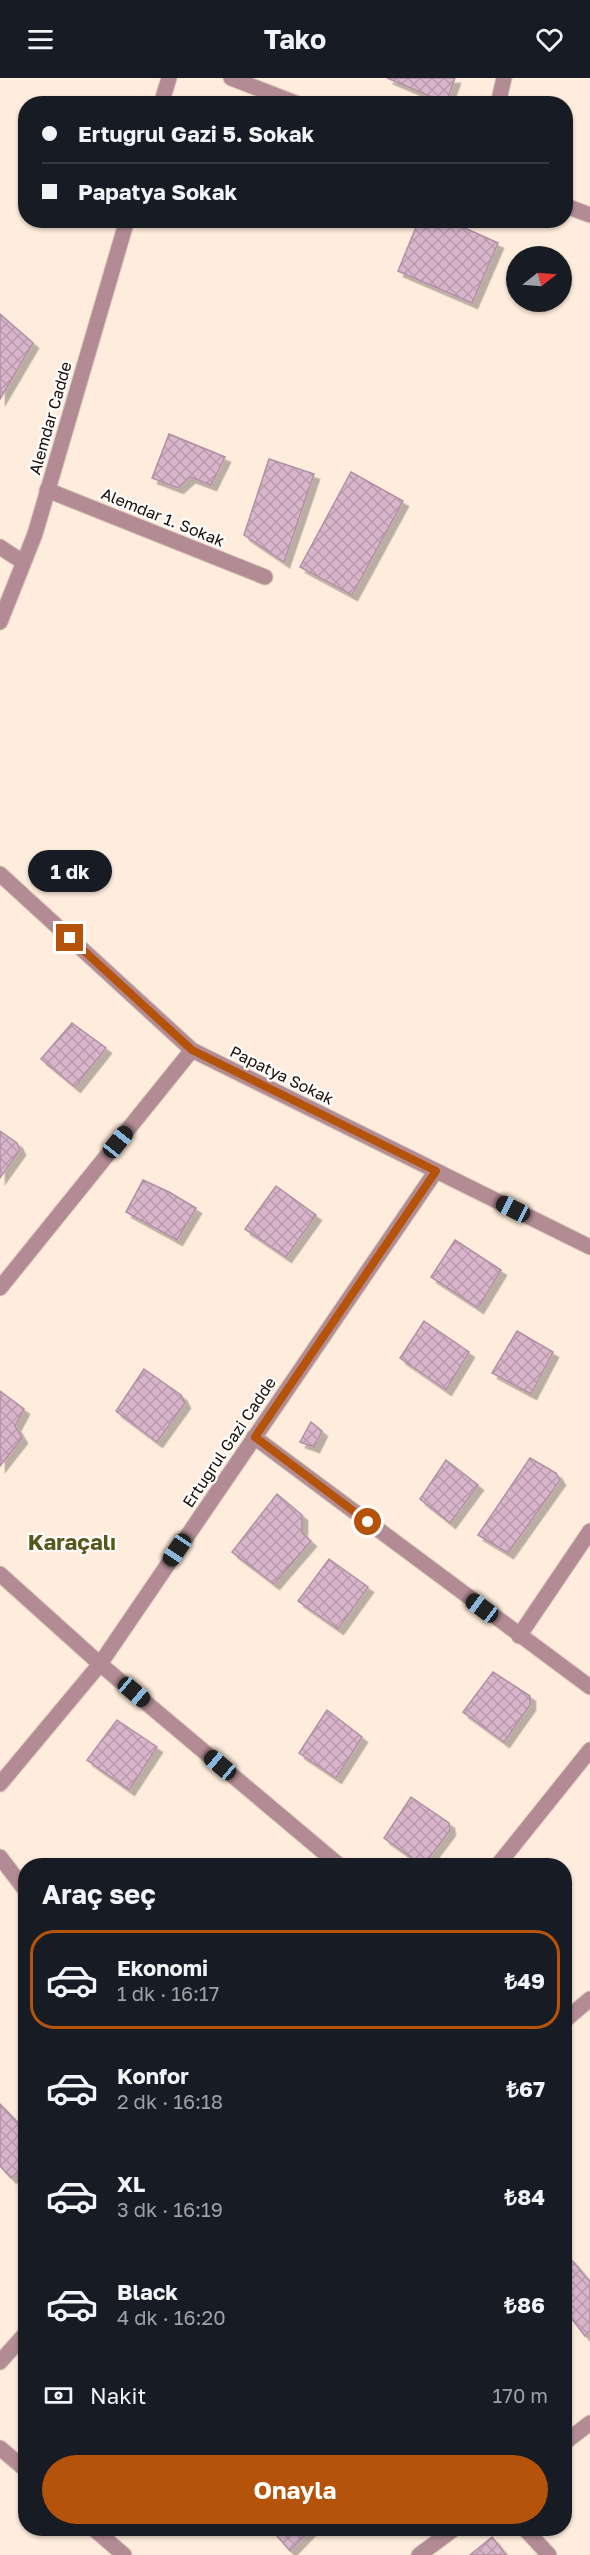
<!DOCTYPE html>
<html lang="tr">
<meta charset="utf-8">
<style>
body{margin:0;font-family:"Golos Text",sans-serif;background:#20242c;color:#f1f3f6;height:100vh;display:flex;flex-direction:column;font-size:22px;white-space:nowrap}
*{box-sizing:border-box;margin:0}
p{font-size:20px;color:#9ea1a6}
.icon{flex:none;width:33px;height:33px;fill:none;stroke:currentColor;stroke-width:2;stroke-linecap:round;stroke-linejoin:round}
.map{position:relative;flex:1;overflow:hidden}
.sheet{position:absolute;left:18px;top:1780px;width:554px;height:678px;display:flex;flex-direction:column;background:#171b24;border-radius:24px;box-shadow:0 2px 4px #0004}
.sheet>*{flex:none}
.top-card{position:absolute;left:18px;top:18px;width:555px;height:132px;border-radius:24px;box-shadow:0 2px 4px #0004;display:grid;align-content:center;height:132px;padding:0 24px;background:#171b24}
.needle{width:39px;rotate:73deg}
.buttons{position:absolute;left:506px;top:168px;display:grid;gap:12px}
.buttons a{display:grid;place-items:center;width:66px;height:66px;border-radius:50%;background:#171b24;box-shadow:0 2px 4px #0004;font-size:30px}
.end{position:absolute;width:27px;height:27px;margin:-14px;border:8px solid #b45309;background:#fff;box-shadow:0 0 0 3px #fff}
.from{border-radius:50%}
.bubble{position:absolute;height:42px;border-radius:21px;background:#171b24;box-shadow:0 2px 4px #0004;font-size:20px;font-weight:700;line-height:42px;text-align:center}
.car{position:absolute;width:18px;height:36px;margin:-18px -9px;border-radius:8px;box-shadow:0 0 4px 2px #0007;background:linear-gradient(#222 24%,#8ab4d8 0 40%,#222 0 76%,#8ab4d8 0 86%,#222 0)}
.top-card b{display:flex;align-items:center;gap:21px;height:57px;font-size:22px}
.top-card b+b{border-top:2px solid #363941}
.top-card i{width:15px;height:15px;background:#f1f3f6}
ul{padding:0;list-style:none}
li{display:flex;align-items:center;gap:18px;height:99px;margin:0 12px 9px;padding:0 12px;border:3px solid transparent;border-radius:24px}
li div{flex:1}
li b{display:block;font-size:22px}
li em{font-style:normal;font-weight:700}
li.selected{border-color:#b45309}
li>.icon{width:54px;height:54px;stroke-width:1.5}
h2{padding:0 24px;font-size:27px;line-height:72px}
.pay{display:flex;align-items:center;gap:15px;height:66px;padding:0 24px;font-size:22px}
.pay p{margin-inline-start:auto}
.cta{display:flex;gap:12px;margin-top:auto;padding:12px 24px}
.cta a{flex:1;height:69px;border-radius:36px;background:#b45309;color:#fff;font-size:24px;font-weight:700;line-height:69px;text-align:center}
header{display:flex;justify-content:space-between;align-items:center;height:78px;padding:0 24px;background:#171b24;font-size:27px;font-weight:700}
.map>svg:first-child{display:block}
.building{fill:url(#building-cross-hatch);stroke:#b190a4;stroke-width:1.5;filter:url(#shadow)}
.lines{fill:none;stroke-linecap:round;stroke-linejoin:round}
.minor-casing{stroke:#d9c8ba;stroke-width:17}
.minor{stroke:#b38b94;stroke-width:15}
.route{stroke:#b45309;stroke-width:8}
.labels{text-anchor:middle;stroke-width:4.5;stroke-linejoin:round;paint-order:stroke}
.street-label{font-size:16px;fill:#180e05;stroke:#fdfdfd}
.district-label{font-size:22px;font-weight:bold;fill:#57571c;stroke:#fdfdfd}
</style>
<header><svg class="icon" aria-label="menu" viewBox="0 0 24 24"><path d="M4 6h16M4 12h16M4 18h16"/></svg>Tako<svg class="icon" aria-label="heart" viewBox="0 0 24 24"><path d="M12 20l-8-8c-3-5 5-10 8-4 3-6 11-1 8 4z"/></svg></header>
<div class="map">
<svg width="590" height="2477" viewBox="0 0 590 2477">
<defs>
<pattern id="building-cross-hatch" width="8" height="8" patternUnits="userSpaceOnUse" patternTransform="scale(1.5)"><rect width="8" height="8" fill="#d8b5ca"/><path d="M0 0l8 8M0 8l8-8" fill="none" stroke="#b99aac"/></pattern>
<filter id="shadow"><feDropShadow dx="5.5" dy="5.5" stdDeviation="0" flood-color="#0004"/></filter>
</defs>
<rect width="100%" height="100%" fill="#feecdc"/>
<g class="building">
<polygon points="387,0 455,0 446,25"/>
<polygon points="419,142 447,142 498,165 472,225 398,193"/>
<polygon points="0,236 33,265 0,321"/>
<polygon points="169,356 225,379 211,407 190,399 178,410 152,400"/>
<polygon points="269,381 314,396 284,484 244,457"/>
<polygon points="351,394 403,423 352,517 300,489"/>
<polygon points="72,945 106,970 75,1009 41,981"/>
<polygon points="0,1053 17,1065 20,1072 0,1100"/>
<polygon points="143,1102 169,1114 196,1130 177,1162 126,1134"/>
<polygon points="276,1108 316,1137 286,1179 245,1151"/>
<polygon points="455,1162 501,1192 478,1230 431,1199"/>
<polygon points="424,1243 469,1274 446,1312 400,1280"/>
<polygon points="517,1253 553,1274 531,1316 492,1295"/>
<polygon points="144,1291 181,1317 185,1325 157,1364 116,1333"/>
<polygon points="0,1313 24,1331 15,1348 22,1360 0,1388"/>
<polygon points="311,1344 322,1353 314,1369 300,1364"/>
<polygon points="530,1380 556,1395 560,1402 508,1475 478,1457"/>
<polygon points="446,1382 478,1407 450,1445 420,1421"/>
<polygon points="277,1416 302,1437 302,1455 311,1463 274,1506 232,1474"/>
<polygon points="329,1481 368,1509 338,1551 298,1523"/>
<polygon points="493,1594 530,1618 530,1627 504,1664 463,1634"/>
<polygon points="327,1632 362,1659 336,1700 299,1675"/>
<polygon points="117,1642 157,1669 129,1712 87,1682"/>
<polygon points="411,1719 449,1745 450,1752 423,1788 384,1760"/>
<polygon points="0,2026 26,2053 26,2086 11,2100 0,2088"/>
<polygon points="569,2179 590,2204 590,2252 585,2258 564,2231 564,2182"/>
<polygon points="271,2451 311,2451 290,2473"/>
<polygon points="492,2459 506,2477 470,2477"/>
</g>
<g class="lines">
<defs>
<g id="minor">
<polyline points="231,0 298,26"/>
<polyline points="161,26 169,0"/>
<polyline points="498,26 504,0"/>
<polyline points="566,128 590,137"/>
<polyline points="47,412 265,499"/>
<polyline points="0,469 23,484"/>
<polyline points="0,544 35,456 127,142"/>
<polyline points="0,796 192,972 590,1169"/>
<polyline points="0,1210 192,972"/>
<polyline points="254,1359 590,1609"/>
<polyline points="0,1496 100,1586 340,1788"/>
<polyline points="519,1558 590,1453"/>
<polyline points="0,1706 100,1586 436,1093"/>
<polyline points="0,1779 26,1813"/>
<polyline points="497,1788 590,1672"/>
<polyline points="564,1943 590,1921"/>
<polyline points="0,2284 26,2255"/>
<polyline points="564,2365 590,2345"/>
<polyline points="0,2370 26,2392"/>
<polyline points="94,2451 124,2477"/>
<polyline points="525,2451 549,2477"/>
<polyline points="419,2477 454,2451"/>
</g>
</defs>
<use href="#minor" class="minor-casing"/>
<use href="#minor" class="minor"/>
</g>
<g class="lines">
<polyline class="route" points="70,860 192,972 436,1093 255,1359 368,1444"/>
</g>
<g class="labels">
<g class="street-label">
<text transform="translate(50 340) rotate(-74)" y="6">Alemdar Cadde</text>
<text transform="translate(163 439) rotate(22)" y="6">Alemdar 1. Sokak</text>
<text transform="translate(282 997) rotate(26)" y="6">Papatya Sokak</text>
<text transform="translate(229 1364) rotate(-56)" y="6">Ertuğrul Gazi Cadde</text>
</g>
<g class="district-label">
<text x="72" y="1472">Karaçalı</text>
</g>
</g>
</svg>
<div class="buttons">
<a><svg class="needle" viewBox="-14 -14 28 28"><path d="M0-13l5 13h-10z" fill="#e53935"/><path d="M0 13l5-13h-10z" fill="#9ea1a6"/></svg></a>
</div>
<i class="end from" style="left:368px;top:1444px"></i>
<i class="end" style="left:70px;top:860px"></i>
<div class="bubble" style="left:28px;top:772px;width:84px">1 dk</div>
<i class="car" style="left:118px;top:1064px;rotate:39deg"></i>
<i class="car" style="left:513px;top:1131px;rotate:297deg"></i>
<i class="car" style="left:177px;top:1472px;rotate:214deg"></i>
<i class="car" style="left:482px;top:1530px;rotate:307deg"></i>
<i class="car" style="left:134px;top:1614px;rotate:130deg"></i>
<i class="car" style="left:220px;top:1687px;rotate:310deg"></i>
<div class="top-card">
<b><i class="from"></i>Ertuğrul Gazi 5. Sokak</b>
<b><i></i>Papatya Sokak</b>
</div>
<section class="sheet">
<h2>Araç seç</h2>
<ul>
<li class="selected"><svg class="icon" aria-label="car" viewBox="0 0 24 24"><path d="M5 17H2v-5l4-1 3-4h7l3 4 3 1v5h-3M9 17h6M6 11h13"/><circle cx="7" cy="17" r="2"/><circle cx="17" cy="17" r="2"/></svg><div><b>Ekonomi</b><p>1 dk · 16:17</p></div><em>₺49</em></li>
<li><svg class="icon" aria-label="car" viewBox="0 0 24 24"><path d="M5 17H2v-5l4-1 3-4h7l3 4 3 1v5h-3M9 17h6M6 11h13"/><circle cx="7" cy="17" r="2"/><circle cx="17" cy="17" r="2"/></svg><div><b>Konfor</b><p>2 dk · 16:18</p></div><em>₺67</em></li>
<li><svg class="icon" aria-label="car" viewBox="0 0 24 24"><path d="M5 17H2v-5l4-1 3-4h7l3 4 3 1v5h-3M9 17h6M6 11h13"/><circle cx="7" cy="17" r="2"/><circle cx="17" cy="17" r="2"/></svg><div><b>XL</b><p>3 dk · 16:19</p></div><em>₺84</em></li>
<li><svg class="icon" aria-label="car" viewBox="0 0 24 24"><path d="M5 17H2v-5l4-1 3-4h7l3 4 3 1v5h-3M9 17h6M6 11h13"/><circle cx="7" cy="17" r="2"/><circle cx="17" cy="17" r="2"/></svg><div><b>Black</b><p>4 dk · 16:20</p></div><em>₺86</em></li>
</ul>
<div class="pay"><svg class="icon" aria-label="cash" viewBox="0 0 24 24"><path d="M3 7h18v10H3z"/><circle cx="12" cy="12" r="2"/></svg>Nakit<p>170 m</p></div>
<div class="cta"><a>Onayla</a></div>
</section>
</div>
